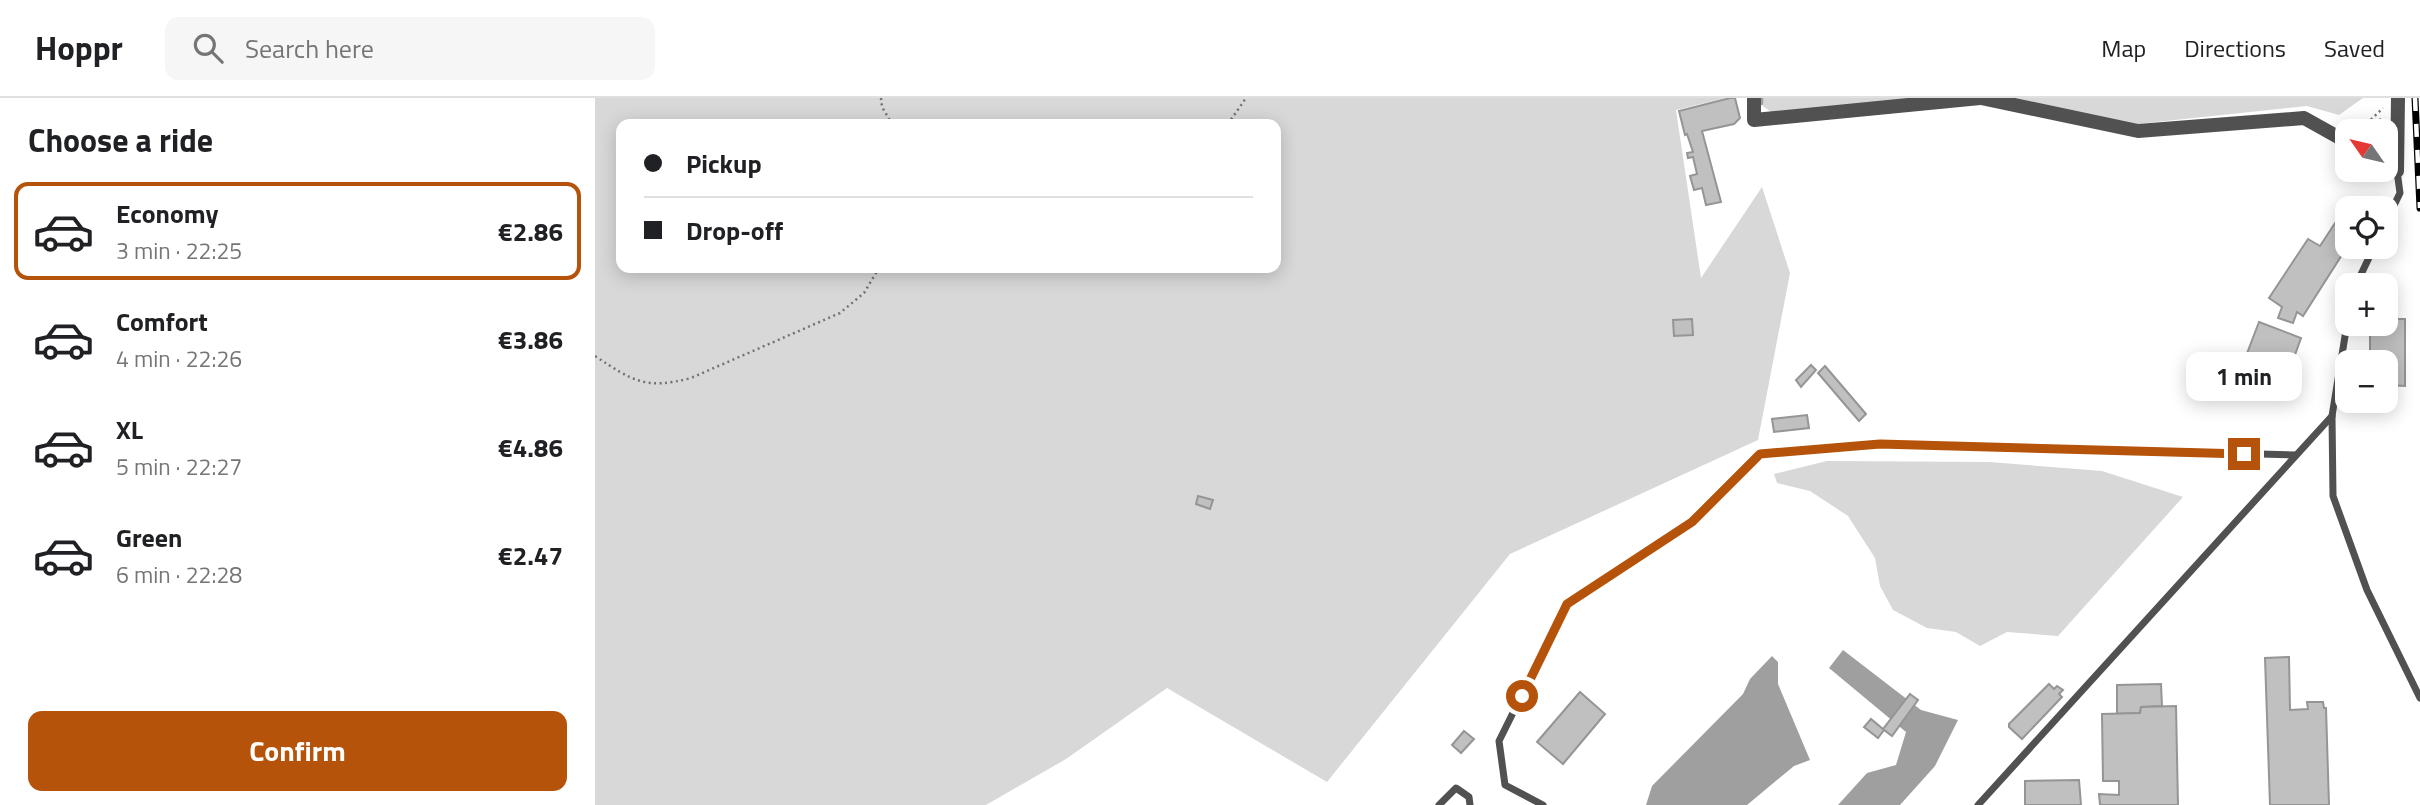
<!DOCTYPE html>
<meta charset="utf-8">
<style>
body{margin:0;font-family:"Titillium Web",sans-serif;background:#f6f6f6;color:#202124;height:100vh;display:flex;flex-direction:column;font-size:26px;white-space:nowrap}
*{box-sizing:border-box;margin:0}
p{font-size:23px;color:#757577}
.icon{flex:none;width:38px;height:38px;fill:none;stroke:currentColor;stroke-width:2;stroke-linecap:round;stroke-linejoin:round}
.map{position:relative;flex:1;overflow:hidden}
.panel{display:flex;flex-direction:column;background:#fff;width:595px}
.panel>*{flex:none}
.hud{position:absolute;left:21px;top:21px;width:665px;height:154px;border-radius:14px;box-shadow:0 4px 18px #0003;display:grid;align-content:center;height:154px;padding:0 28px;background:#fff}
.needle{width:46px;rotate:304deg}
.fabs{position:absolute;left:1740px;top:21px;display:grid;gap:14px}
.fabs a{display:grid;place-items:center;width:63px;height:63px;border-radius:14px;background:#fff;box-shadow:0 4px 18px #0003;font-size:35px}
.end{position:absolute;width:32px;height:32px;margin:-16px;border:9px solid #b45309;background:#fff;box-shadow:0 0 0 4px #fff}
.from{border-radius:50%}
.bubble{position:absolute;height:49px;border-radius:14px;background:#fff;box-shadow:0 4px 18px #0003;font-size:23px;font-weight:700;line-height:49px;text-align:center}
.hud b{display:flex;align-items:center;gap:24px;height:66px;font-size:26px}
.hud b+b{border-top:2px solid #e0e0e0}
.hud i{width:18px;height:18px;background:#202124}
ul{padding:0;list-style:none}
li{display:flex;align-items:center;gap:21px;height:98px;margin:0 14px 10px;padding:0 14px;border:4px solid transparent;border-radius:14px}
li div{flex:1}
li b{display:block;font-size:26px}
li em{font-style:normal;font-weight:700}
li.active{border-color:#b45309}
li>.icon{width:63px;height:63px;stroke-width:1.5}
h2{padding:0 28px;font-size:32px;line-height:84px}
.action{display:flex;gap:14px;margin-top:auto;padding:14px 28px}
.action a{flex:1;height:80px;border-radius:14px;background:#b45309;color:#fff;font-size:28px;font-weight:700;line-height:80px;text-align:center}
header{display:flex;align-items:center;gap:42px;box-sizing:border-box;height:98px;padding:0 35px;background:#fff;border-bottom:2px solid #e0e0e0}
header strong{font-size:33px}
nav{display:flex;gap:38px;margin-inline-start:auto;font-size:24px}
.search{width:490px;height:63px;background:#f6f6f6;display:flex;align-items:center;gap:18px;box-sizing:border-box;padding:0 24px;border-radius:14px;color:#757577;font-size:26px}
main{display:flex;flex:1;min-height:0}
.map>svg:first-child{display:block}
.green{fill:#d8d8d8;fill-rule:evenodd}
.water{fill:#9f9f9f}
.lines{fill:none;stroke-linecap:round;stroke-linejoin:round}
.stream{stroke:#9f9f9f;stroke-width:4.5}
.building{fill:#c0c0c0;stroke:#959595;stroke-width:2}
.path{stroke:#737373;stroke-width:2.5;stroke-dasharray:2 3.5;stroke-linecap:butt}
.lane{stroke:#515151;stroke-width:7}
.street{stroke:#515151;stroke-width:14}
.rail-casing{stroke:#000;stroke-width:7}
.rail{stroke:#fff;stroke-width:4.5;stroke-dasharray:13;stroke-linecap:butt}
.route{stroke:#b45309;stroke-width:9}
</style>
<header>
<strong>Hoppr</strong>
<div class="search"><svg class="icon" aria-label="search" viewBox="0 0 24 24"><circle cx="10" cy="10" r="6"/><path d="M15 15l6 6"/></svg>Search here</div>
<nav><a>Map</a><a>Directions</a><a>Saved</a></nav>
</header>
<main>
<section class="panel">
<h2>Choose a ride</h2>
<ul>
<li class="active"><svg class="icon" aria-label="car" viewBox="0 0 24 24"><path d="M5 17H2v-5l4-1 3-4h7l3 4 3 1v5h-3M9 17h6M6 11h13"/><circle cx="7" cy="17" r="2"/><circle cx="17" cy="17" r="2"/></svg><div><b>Economy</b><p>3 min · 22:25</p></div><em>€2.86</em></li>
<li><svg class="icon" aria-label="car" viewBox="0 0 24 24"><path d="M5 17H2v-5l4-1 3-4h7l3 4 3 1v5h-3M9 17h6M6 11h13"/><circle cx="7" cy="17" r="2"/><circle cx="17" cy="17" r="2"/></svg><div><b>Comfort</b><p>4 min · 22:26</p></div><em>€3.86</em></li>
<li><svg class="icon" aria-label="car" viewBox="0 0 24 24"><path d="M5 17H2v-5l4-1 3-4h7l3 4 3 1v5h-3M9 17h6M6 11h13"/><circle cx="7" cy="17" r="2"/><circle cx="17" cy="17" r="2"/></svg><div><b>XL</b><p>5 min · 22:27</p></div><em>€4.86</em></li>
<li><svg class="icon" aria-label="car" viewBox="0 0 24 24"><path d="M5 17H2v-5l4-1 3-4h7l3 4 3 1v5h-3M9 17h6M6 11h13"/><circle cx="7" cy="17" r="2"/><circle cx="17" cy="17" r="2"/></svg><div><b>Green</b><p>6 min · 22:28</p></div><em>€2.47</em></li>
</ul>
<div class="action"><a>Confirm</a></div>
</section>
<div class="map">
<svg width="1825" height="707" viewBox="0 0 1825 707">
<rect width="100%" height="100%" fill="#fff"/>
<g class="green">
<path d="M0,0H1130L1081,12L1106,180L1167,89L1195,175L1163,342L915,456L732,684L572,590L471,661L391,707H0ZM26,26H681V170H26Z"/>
<polygon points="1157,0 1329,0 1176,14"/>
<polygon points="1411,0 1768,0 1744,17 1712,8 1542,26"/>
<polygon points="1232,363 1394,364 1507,373 1588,399 1463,538 1412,534 1385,548 1361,534 1332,530 1298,512 1285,488 1280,460 1253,418 1215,393 1182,385 1179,376"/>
</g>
<g class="water">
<polygon points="1248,552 1326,612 1363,622 1340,668 1305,707 1243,707 1272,675 1301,667 1311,634 1234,570"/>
<polygon points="1177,558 1183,564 1183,586 1215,662 1199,668 1152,707 1051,707 1057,688 1148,596 1155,581"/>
</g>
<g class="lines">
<polyline class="stream" points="1166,0 1166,5"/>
</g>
<g class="building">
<polygon points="1135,0 1140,0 1145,20 1139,26 1107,33 1126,104 1111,107 1107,90 1099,92 1095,78 1102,76 1098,59 1093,60 1092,55 1098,54 1092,36 1090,37 1084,13"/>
<polygon points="1746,116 1752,119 1752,149 1708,218 1702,214 1698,225 1683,220 1687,209 1674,200 1713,141 1725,148"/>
<polygon points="1097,221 1098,237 1079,238 1078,222"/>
<polygon points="1790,221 1810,221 1810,288 1790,287 1790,264 1775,264 1775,226 1790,226"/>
<polygon points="1664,224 1706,240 1692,279 1681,274 1679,278 1674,281 1668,278 1665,272 1648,266"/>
<polygon points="1216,267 1221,272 1206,289 1201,282"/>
<polygon points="1230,268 1271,316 1264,323 1223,275"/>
<polygon points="1212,317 1214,330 1179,334 1177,321"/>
<polygon points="603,398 618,402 615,411 601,406"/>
<polygon points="1694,559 1695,612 1713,611 1712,604 1728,604 1729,610 1731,610 1734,707 1675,707 1670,560"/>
<polygon points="1454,586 1459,591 1462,588 1468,592 1464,596 1467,599 1427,641 1414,629 1414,626"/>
<polygon points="1566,586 1567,608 1546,609 1545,615 1522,616 1522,587"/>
<polygon points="985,594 1010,616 968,666 942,644"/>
<polygon points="1315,596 1323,602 1297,638 1289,632 1283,640 1269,629 1276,621 1288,631"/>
<polygon points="1581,608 1583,707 1505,707 1504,696 1524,697 1524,683 1508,683 1507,616 1545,615 1546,609"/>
<polygon points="869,633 879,641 866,655 857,647"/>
<polygon points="1484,682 1486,707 1430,707 1430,683"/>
</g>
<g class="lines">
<g class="path">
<polyline points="286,0 287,9 297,26"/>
<polyline points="633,26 651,0"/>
<polyline points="1764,33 1788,10"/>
<polyline points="1772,33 1787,20"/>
<path d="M0,258C38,283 50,292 96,280L245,215L269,195L284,170"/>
</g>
<g class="lane">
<polyline points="1790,126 1805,95 1802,73"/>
<polyline points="1761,187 1779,149"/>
<polyline points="1752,226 1737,318 1738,398 1772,492 1825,600"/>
<polyline points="844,707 861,690 874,699 875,707"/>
<polyline points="948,707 910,687 904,643 972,506 1097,424 1165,356 1285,346 1700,357"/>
<polyline points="1383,707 1737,318"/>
</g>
<g class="street">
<polyline points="1159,0 1159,22 1385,0"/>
<polyline points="1386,0 1543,33 1709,20 1752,44"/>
<polyline points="1790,67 1802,73 1803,0"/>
</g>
<defs>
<polyline id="rail" points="1820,0 1825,110"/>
</defs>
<use href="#rail" class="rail-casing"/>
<use href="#rail" class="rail"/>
</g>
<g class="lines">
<polyline class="route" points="927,598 972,506 1097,424 1165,356 1285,346 1649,356"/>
</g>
</svg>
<div class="fabs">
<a><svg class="needle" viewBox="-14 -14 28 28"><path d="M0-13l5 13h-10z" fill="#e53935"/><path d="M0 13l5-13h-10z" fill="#757577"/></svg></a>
<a><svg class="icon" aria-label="locate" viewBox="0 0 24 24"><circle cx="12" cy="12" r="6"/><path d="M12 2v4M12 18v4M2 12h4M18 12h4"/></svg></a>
<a>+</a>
<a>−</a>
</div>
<i class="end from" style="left:927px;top:598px"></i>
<i class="end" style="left:1649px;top:356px"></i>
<div class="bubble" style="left:1591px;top:254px;width:116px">1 min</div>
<div class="hud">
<b><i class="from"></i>Pickup</b>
<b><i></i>Drop-off</b>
</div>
</div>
</main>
